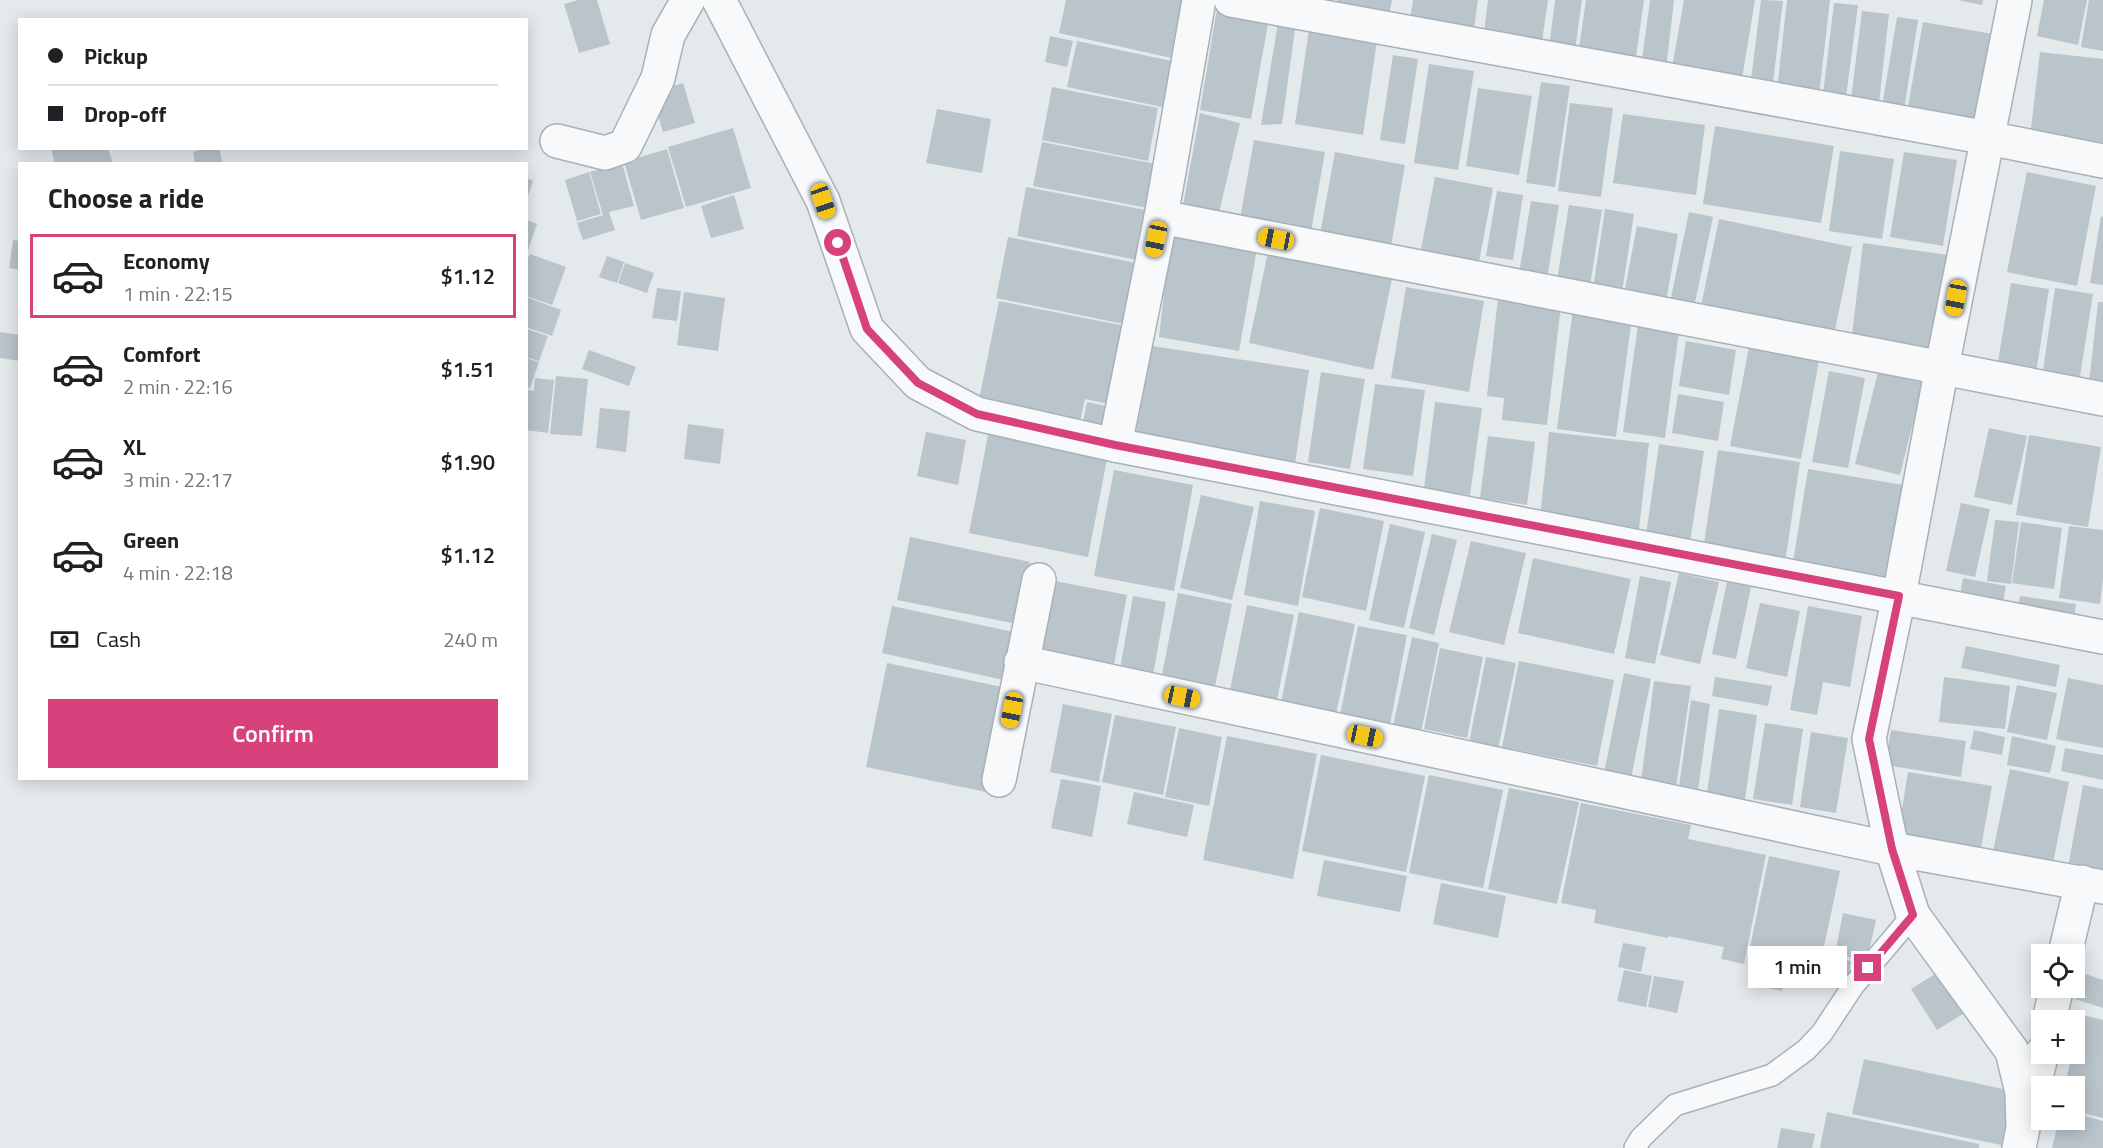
<!DOCTYPE html>
<meta charset="utf-8">
<style>
body{margin:0;font-family:"Titillium Web",sans-serif;background:#f6f6f6;color:#202124;height:100vh;display:flex;flex-direction:column;font-size:22px;white-space:nowrap}
*{box-sizing:border-box;margin:0}
p{font-size:20px;color:#757577}
.icon{flex:none;width:33px;height:33px;fill:none;stroke:currentColor;stroke-width:2;stroke-linecap:round;stroke-linejoin:round}
.map{position:relative;flex:1;overflow:hidden}
.drawer{position:absolute;left:18px;top:162px;width:510px;height:618px;display:flex;flex-direction:column;background:#fff;border-radius:0px;box-shadow:0 3px 15px #0003}
.drawer>*{flex:none}
.hud{position:absolute;left:18px;top:18px;width:510px;height:132px;border-radius:0px;box-shadow:0 3px 15px #0003;display:grid;align-content:center;height:132px;padding:0 30px;background:#fff}
.controls{position:absolute;left:2031px;top:944px;display:grid;gap:12px}
.controls a{display:grid;place-items:center;width:54px;height:54px;border-radius:0px;background:#fff;box-shadow:0 3px 15px #0003;font-size:30px}
.end{position:absolute;width:27px;height:27px;margin:-14px;border:8px solid #d7427d;background:#fff;box-shadow:0 0 0 3px #fff}
.from{border-radius:50%}
.bubble{position:absolute;height:42px;border-radius:0px;background:#fff;box-shadow:0 3px 15px #0003;font-size:20px;font-weight:600;line-height:42px;text-align:center}
.car{position:absolute;width:18px;height:36px;margin:-18px -9px;border-radius:8px;box-shadow:0 0 4px 2px #0007;background:linear-gradient(#f5c518 24%,#345 0 40%,#f5c518 0 76%,#345 0 86%,#f5c518 0)}
.hud b{display:flex;align-items:center;gap:21px;height:57px;font-size:22px}
.hud b+b{border-top:2px solid #e0e0e0}
.hud i{width:15px;height:15px;background:#202124}
ul{padding:0;list-style:none}
li{display:flex;align-items:center;gap:18px;height:84px;margin:0 12px 9px;padding:0 18px;border:3px solid transparent;border-radius:0px}
li div{flex:1}
li b{display:block;font-size:22px}
li em{font-style:normal;font-weight:600}
li.on{border-color:#d7427d}
li>.icon{width:54px;height:54px;stroke-width:1.5}
h2{padding:0 30px;font-size:27px;line-height:72px}
.pay{display:flex;align-items:center;gap:15px;height:66px;padding:0 30px;font-size:22px}
.pay p{margin-inline-start:auto}
.primary-button{display:flex;gap:12px;margin-top:auto;padding:12px 30px}
.primary-button a{flex:1;height:69px;border-radius:0px;background:#d7427d;color:#fff;font-size:24px;font-weight:600;line-height:69px;text-align:center}
.map>svg:first-child{display:block}
.building{fill:#bac4cb}
.lines{fill:none;stroke-linecap:round;stroke-linejoin:round}
.service-casing{stroke:#a8b1b7;stroke-width:24}
.minor-casing{stroke:#a8b1b7;stroke-width:36}
.tertiary-casing{stroke:#a8b1b7;stroke-width:36}
.service{stroke:#f7f9fa;stroke-width:21}
.minor{stroke:#f7f9fa;stroke-width:33}
.tertiary{stroke:#f7f9fa;stroke-width:33}
.route{stroke:#d7427d;stroke-width:8}
</style>
<div class="map">
<svg width="2103" height="1148" viewBox="0 0 2103 1148">
<rect width="100%" height="100%" fill="#e4e9ec"/>
<g class="building">
<polygon points="578,0 597,0 610,44 579,53 564,4"/>
<polygon points="1066,0 1181,0 1197,3 1185,61 1059,33"/>
<polygon points="1337,0 1392,0 1389,15 1336,7"/>
<polygon points="1413,0 1478,0 1473,36 1409,27"/>
<polygon points="1488,0 1548,0 1542,41 1484,33"/>
<polygon points="1555,0 1582,0 1575,50 1549,47"/>
<polygon points="1586,0 1644,0 1635,63 1578,55"/>
<polygon points="1650,0 1674,0 1666,70 1641,67"/>
<polygon points="1684,0 1755,0 1741,85 1671,73"/>
<polygon points="1761,0 1783,1 1772,90 1750,87"/>
<polygon points="1787,0 1830,0 1819,95 1777,90"/>
<polygon points="1958,0 1983,0 1982,5"/>
<polygon points="2044,0 2087,0 2078,45 2037,36"/>
<polygon points="2089,0 2103,0 2103,51 2081,47"/>
<polygon points="1218,3 1270,12 1251,119 1200,110"/>
<polygon points="1834,3 1858,5 1846,97 1823,94"/>
<polygon points="1862,11 1889,14 1879,103 1851,99"/>
<polygon points="1279,17 1296,22 1282,124 1261,125"/>
<polygon points="1897,17 1918,20 1904,110 1882,106"/>
<polygon points="1923,22 1993,34 1976,125 1907,112"/>
<polygon points="1309,30 1377,41 1363,135 1295,124"/>
<polygon points="1050,36 1073,41 1067,67 1045,62"/>
<polygon points="1077,41 1186,64 1176,110 1067,87"/>
<polygon points="2040,52 2103,59 2103,146 2030,137"/>
<polygon points="1393,55 1418,59 1405,144 1380,140"/>
<polygon points="1429,64 1474,71 1458,170 1414,163"/>
<polygon points="1541,82 1570,86 1555,187 1526,183"/>
<polygon points="683,83 695,123 663,132 651,92"/>
<polygon points="1052,87 1158,108 1148,161 1042,140"/>
<polygon points="1478,88 1532,96 1519,175 1466,166"/>
<polygon points="1570,103 1613,108 1601,197 1558,191"/>
<polygon points="937,109 991,119 982,173 926,163"/>
<polygon points="1200,113 1240,123 1219,213 1182,211"/>
<polygon points="1623,114 1705,125 1696,195 1613,183"/>
<polygon points="1715,126 1834,146 1821,223 1703,204"/>
<polygon points="733,128 751,188 686,207 668,147"/>
<polygon points="1254,140 1325,152 1310,237 1239,224"/>
<polygon points="1042,142 1166,166 1158,210 1033,186"/>
<polygon points="51,148 108,148 113,164 55,164"/>
<polygon points="207,148 219,148 223,164 195,164 193,152"/>
<polygon points="667,149 684,208 641,220 624,162"/>
<polygon points="1840,151 1894,159 1882,239 1829,231"/>
<polygon points="1335,152 1405,165 1390,252 1319,240"/>
<polygon points="1904,152 1957,160 1943,246 1890,237"/>
<polygon points="622,163 634,206 609,212 615,230 583,240 577,223 603,215 590,172"/>
<polygon points="589,172 601,214 577,221 565,180"/>
<polygon points="2027,172 2096,186 2077,286 2007,272"/>
<polygon points="1435,177 1493,188 1477,272 1419,260"/>
<polygon points="526,178 533,181 527,198 526,198"/>
<polygon points="1026,187 1156,212 1147,262 1017,236"/>
<polygon points="1497,191 1523,195 1513,260 1486,256"/>
<polygon points="734,195 744,229 711,238 701,206"/>
<polygon points="1531,201 1559,205 1546,285 1518,280"/>
<polygon points="1569,205 1602,210 1589,292 1556,286"/>
<polygon points="1605,209 1634,214 1621,299 1592,295"/>
<polygon points="1689,212 1713,217 1693,312 1669,307"/>
<polygon points="2101,216 2103,217 2103,285 2090,283"/>
<polygon points="1719,219 1852,247 1833,340 1700,311"/>
<polygon points="526,220 537,224 527,253 526,253"/>
<polygon points="1637,226 1678,234 1665,307 1623,299"/>
<polygon points="1171,232 1257,249 1239,351 1159,337"/>
<polygon points="1008,237 1146,265 1133,326 996,298"/>
<polygon points="13,240 20,241 20,270 9,268"/>
<polygon points="1863,243 1948,255 1935,354 1851,343"/>
<polygon points="1268,252 1392,279 1373,370 1249,343"/>
<polygon points="530,254 566,267 552,305 526,296 526,262"/>
<polygon points="607,256 624,262 617,283 599,277"/>
<polygon points="625,263 654,273 647,293 618,283"/>
<polygon points="2011,283 2049,289 2035,380 1996,374"/>
<polygon points="1406,287 1484,301 1469,392 1391,378"/>
<polygon points="657,288 681,291 677,321 652,318"/>
<polygon points="2055,288 2093,294 2078,389 2041,384"/>
<polygon points="684,292 725,298 718,351 677,345"/>
<polygon points="526,297 561,310 552,336 526,327"/>
<polygon points="1498,298 1561,305 1547,425 1502,420 1504,398 1487,396"/>
<polygon points="999,301 1135,328 1119,406 1085,399 1078,431 977,410"/>
<polygon points="2098,302 2103,302 2103,384 2089,383"/>
<polygon points="1573,309 1632,317 1616,437 1557,429"/>
<polygon points="1639,318 1680,323 1665,438 1623,432"/>
<polygon points="526,329 548,336 539,361 526,357"/>
<polygon points="0,332 20,335 20,361 0,358"/>
<polygon points="1686,341 1736,350 1729,395 1679,386"/>
<polygon points="1750,342 1820,355 1801,459 1730,446"/>
<polygon points="1152,346 1309,370 1294,470 1134,444"/>
<polygon points="589,350 636,367 629,386 582,369"/>
<polygon points="526,358 539,362 530,388 526,387"/>
<polygon points="1829,371 1865,378 1848,468 1812,462"/>
<polygon points="1321,372 1365,379 1350,469 1308,462"/>
<polygon points="1878,372 1923,383 1900,475 1855,464"/>
<polygon points="556,376 588,379 582,436 550,434"/>
<polygon points="535,378 554,380 548,433 526,430 526,390 534,391"/>
<polygon points="1375,384 1425,390 1413,476 1363,469"/>
<polygon points="1678,394 1724,402 1718,441 1672,433"/>
<polygon points="1087,402 1119,409 1113,439 1081,432"/>
<polygon points="1435,402 1482,408 1470,495 1424,489"/>
<polygon points="600,408 630,411 626,452 596,448"/>
<polygon points="688,424 724,429 720,464 684,459"/>
<polygon points="990,425 1109,449 1088,557 969,533"/>
<polygon points="1989,428 2027,436 2012,505 1974,497"/>
<polygon points="926,432 966,440 958,485 917,476"/>
<polygon points="1549,432 1649,443 1639,529 1540,518"/>
<polygon points="2029,435 2101,447 2088,527 2016,515"/>
<polygon points="1488,436 1535,442 1527,505 1480,498"/>
<polygon points="1659,444 1704,451 1689,549 1645,542"/>
<polygon points="1718,450 1800,462 1785,563 1703,550"/>
<polygon points="1808,469 1903,485 1886,585 1792,569"/>
<polygon points="1114,470 1193,485 1174,591 1094,576"/>
<polygon points="1201,495 1254,507 1232,600 1180,588"/>
<polygon points="1260,501 1315,511 1298,606 1244,595"/>
<polygon points="1961,503 1990,509 1975,577 1946,571"/>
<polygon points="1320,508 1384,521 1366,611 1302,597"/>
<polygon points="1995,520 2019,522 2011,584 1987,581"/>
<polygon points="2021,522 2062,528 2054,589 2012,583"/>
<polygon points="1390,524 1425,532 1404,628 1369,620"/>
<polygon points="2069,526 2103,530 2103,579 2100,604 2059,598"/>
<polygon points="1432,534 1457,540 1434,635 1409,628"/>
<polygon points="910,537 1030,562 1017,624 897,600"/>
<polygon points="1471,541 1526,553 1504,645 1449,632"/>
<polygon points="1533,558 1631,579 1614,654 1518,633"/>
<polygon points="1679,573 1719,582 1700,664 1660,655"/>
<polygon points="1640,576 1671,582 1655,664 1625,658"/>
<polygon points="1963,578 2006,586 2001,614 1958,606"/>
<polygon points="1050,580 1127,595 1112,675 1035,662"/>
<polygon points="1727,582 1751,587 1736,659 1712,654"/>
<polygon points="1178,593 1232,604 1213,696 1160,685"/>
<polygon points="1133,596 1166,602 1152,681 1119,674"/>
<polygon points="2020,596 2076,604 2073,625 2017,617"/>
<polygon points="1760,603 1800,611 1787,677 1746,668"/>
<polygon points="1247,605 1294,615 1276,705 1229,695"/>
<polygon points="892,606 1018,633 1008,681 882,653"/>
<polygon points="1808,606 1862,616 1850,687 1823,682 1817,715 1790,710"/>
<polygon points="1299,612 1355,624 1336,714 1281,703"/>
<polygon points="1358,626 1407,635 1389,730 1339,720"/>
<polygon points="1412,637 1439,643 1420,737 1392,731"/>
<polygon points="1966,646 2060,665 2056,687 1961,668"/>
<polygon points="1440,648 1483,657 1467,738 1424,729"/>
<polygon points="1486,657 1516,663 1498,749 1469,743"/>
<polygon points="1519,661 1614,680 1597,766 1502,747"/>
<polygon points="887,663 1012,689 991,793 866,767"/>
<polygon points="1624,673 1651,679 1631,778 1604,773"/>
<polygon points="1715,677 1772,686 1768,706 1712,696"/>
<polygon points="1944,677 2010,686 2005,729 1939,722"/>
<polygon points="2068,678 2103,685 2103,748 2056,739"/>
<polygon points="1654,681 1691,686 1676,787 1641,781"/>
<polygon points="2017,685 2057,693 2047,740 2007,732"/>
<polygon points="1691,700 1710,704 1698,790 1679,787"/>
<polygon points="1063,704 1112,714 1099,782 1050,772"/>
<polygon points="1719,709 1757,715 1745,799 1707,793"/>
<polygon points="1115,715 1176,727 1163,795 1102,782"/>
<polygon points="1765,723 1803,729 1792,805 1753,799"/>
<polygon points="1179,728 1222,737 1209,806 1165,797"/>
<polygon points="1891,730 1966,741 1961,777 1885,765"/>
<polygon points="1974,730 2005,737 2002,755 1970,749"/>
<polygon points="1811,732 1848,738 1836,813 1800,807"/>
<polygon points="1227,736 1317,754 1293,879 1203,860"/>
<polygon points="2012,736 2056,746 2050,773 2007,765"/>
<polygon points="2065,748 2103,755 2103,780 2061,771"/>
<polygon points="1321,755 1425,776 1406,872 1302,851"/>
<polygon points="2010,769 2069,782 2052,868 1992,856"/>
<polygon points="1908,772 1992,786 1981,848 1898,834"/>
<polygon points="1429,775 1503,790 1483,888 1409,873"/>
<polygon points="1061,779 1101,786 1092,837 1051,828"/>
<polygon points="2083,785 2103,789 2103,880 2067,873"/>
<polygon points="1509,788 1579,802 1557,904 1488,889"/>
<polygon points="1134,792 1194,805 1187,837 1127,824"/>
<polygon points="1581,803 1691,825 1688,839 1766,855 1744,964 1721,959 1724,947 1668,936 1668,938 1594,923 1596,910 1561,903"/>
<polygon points="1769,856 1840,871 1821,961 1750,947"/>
<polygon points="1324,860 1407,876 1400,912 1317,896"/>
<polygon points="1441,883 1506,896 1498,938 1433,924"/>
<polygon points="1843,913 1876,920 1867,961 1835,954"/>
<polygon points="1623,943 1646,947 1641,972 1618,967"/>
<polygon points="1760,951 1789,958 1782,991 1754,985"/>
<polygon points="1830,956 1851,961 1849,975 1828,970"/>
<polygon points="1948,966 1974,1007 1937,1030 1911,989"/>
<polygon points="1624,970 1652,976 1646,1007 1617,1001"/>
<polygon points="2083,973 2103,980 2103,1008 2075,999"/>
<polygon points="1654,976 1684,981 1677,1013 1648,1007"/>
<polygon points="2082,1015 2103,1020 2103,1118 2074,1111 2074,1086 2064,1086 2073,1053 2074,1053 2074,1045"/>
<polygon points="1864,1059 2017,1092 2006,1146 1852,1114"/>
<polygon points="1827,1112 1979,1144 1979,1148 1820,1148"/>
<polygon points="2074,1113 2103,1121 2103,1148 2052,1148 2059,1119 2074,1119"/>
<polygon points="1781,1128 1815,1134 1812,1148 1777,1148"/>
</g>
<g class="lines">
<defs>
<polyline id="service" points="1635,1148 1641,1138 1675,1105 1772,1075 1806,1050 1822,1033 1853,986 1913,915"/>
<g id="minor">
<polyline points="719,0 823,201 867,329 918,383 977,414 1115,445 2103,637"/>
<polyline points="1231,0 1988,138 2103,161"/>
<polyline points="557,141 605,153 625,146 658,78 668,35 688,0"/>
<polyline points="1161,217 2103,399"/>
<polyline points="1115,445 1161,217 1199,0"/>
<polyline points="1021,662 1892,849 2103,887"/>
<polyline points="999,780 1039,580"/>
<polyline points="2065,954 2082,882"/>
<polyline points="2049,1020 2057,987"/>
<polyline points="2025,1121 2042,1053"/>
</g>
<polyline id="tertiary" points="2015,0 1942,367 1899,596 1869,739 1892,849 1913,915 2012,1051 2022,1092 2023,1128 2019,1148"/>
</defs>
<use href="#service" class="service-casing"/>
<use href="#minor" class="minor-casing"/>
<use href="#tertiary" class="tertiary-casing"/>
<use href="#service" class="service"/>
<use href="#minor" class="minor"/>
<use href="#tertiary" class="tertiary"/>
</g>
<g class="lines">
<polyline class="route" points="838,243 867,329 918,383 977,414 1115,445 1899,596 1869,739 1892,849 1913,915 1868,968"/>
</g>
</svg>
<div class="controls">
<a><svg class="icon" aria-label="locate" viewBox="0 0 24 24"><circle cx="12" cy="12" r="6"/><path d="M12 2v4M12 18v4M2 12h4M18 12h4"/></svg></a>
<a>+</a>
<a>−</a>
</div>
<i class="end from" style="left:838px;top:243px"></i>
<i class="end" style="left:1868px;top:968px"></i>
<div class="bubble" style="left:1748px;top:946px;width:99px">1 min</div>
<i class="car" style="left:823px;top:201px;rotate:161deg"></i>
<i class="car" style="left:1156px;top:239px;rotate:192deg"></i>
<i class="car" style="left:1276px;top:239px;rotate:281deg"></i>
<i class="car" style="left:1956px;top:298px;rotate:191deg"></i>
<i class="car" style="left:1182px;top:697px;rotate:102deg"></i>
<i class="car" style="left:1012px;top:710px;rotate:191deg"></i>
<i class="car" style="left:1365px;top:736px;rotate:102deg"></i>
<div class="hud">
<b><i class="from"></i>Pickup</b>
<b><i></i>Drop-off</b>
</div>
<section class="drawer">
<h2>Choose a ride</h2>
<ul>
<li class="on"><svg class="icon" aria-label="car" viewBox="0 0 24 24"><path d="M5 17H2v-5l4-1 3-4h7l3 4 3 1v5h-3M9 17h6M6 11h13"/><circle cx="7" cy="17" r="2"/><circle cx="17" cy="17" r="2"/></svg><div><b>Economy</b><p>1 min · 22:15</p></div><em>$1.12</em></li>
<li><svg class="icon" aria-label="car" viewBox="0 0 24 24"><path d="M5 17H2v-5l4-1 3-4h7l3 4 3 1v5h-3M9 17h6M6 11h13"/><circle cx="7" cy="17" r="2"/><circle cx="17" cy="17" r="2"/></svg><div><b>Comfort</b><p>2 min · 22:16</p></div><em>$1.51</em></li>
<li><svg class="icon" aria-label="car" viewBox="0 0 24 24"><path d="M5 17H2v-5l4-1 3-4h7l3 4 3 1v5h-3M9 17h6M6 11h13"/><circle cx="7" cy="17" r="2"/><circle cx="17" cy="17" r="2"/></svg><div><b>XL</b><p>3 min · 22:17</p></div><em>$1.90</em></li>
<li><svg class="icon" aria-label="car" viewBox="0 0 24 24"><path d="M5 17H2v-5l4-1 3-4h7l3 4 3 1v5h-3M9 17h6M6 11h13"/><circle cx="7" cy="17" r="2"/><circle cx="17" cy="17" r="2"/></svg><div><b>Green</b><p>4 min · 22:18</p></div><em>$1.12</em></li>
</ul>
<div class="pay"><svg class="icon" aria-label="cash" viewBox="0 0 24 24"><path d="M3 7h18v10H3z"/><circle cx="12" cy="12" r="2"/></svg>Cash<p>240 m</p></div>
<div class="primary-button"><a>Confirm</a></div>
</section>
</div>
